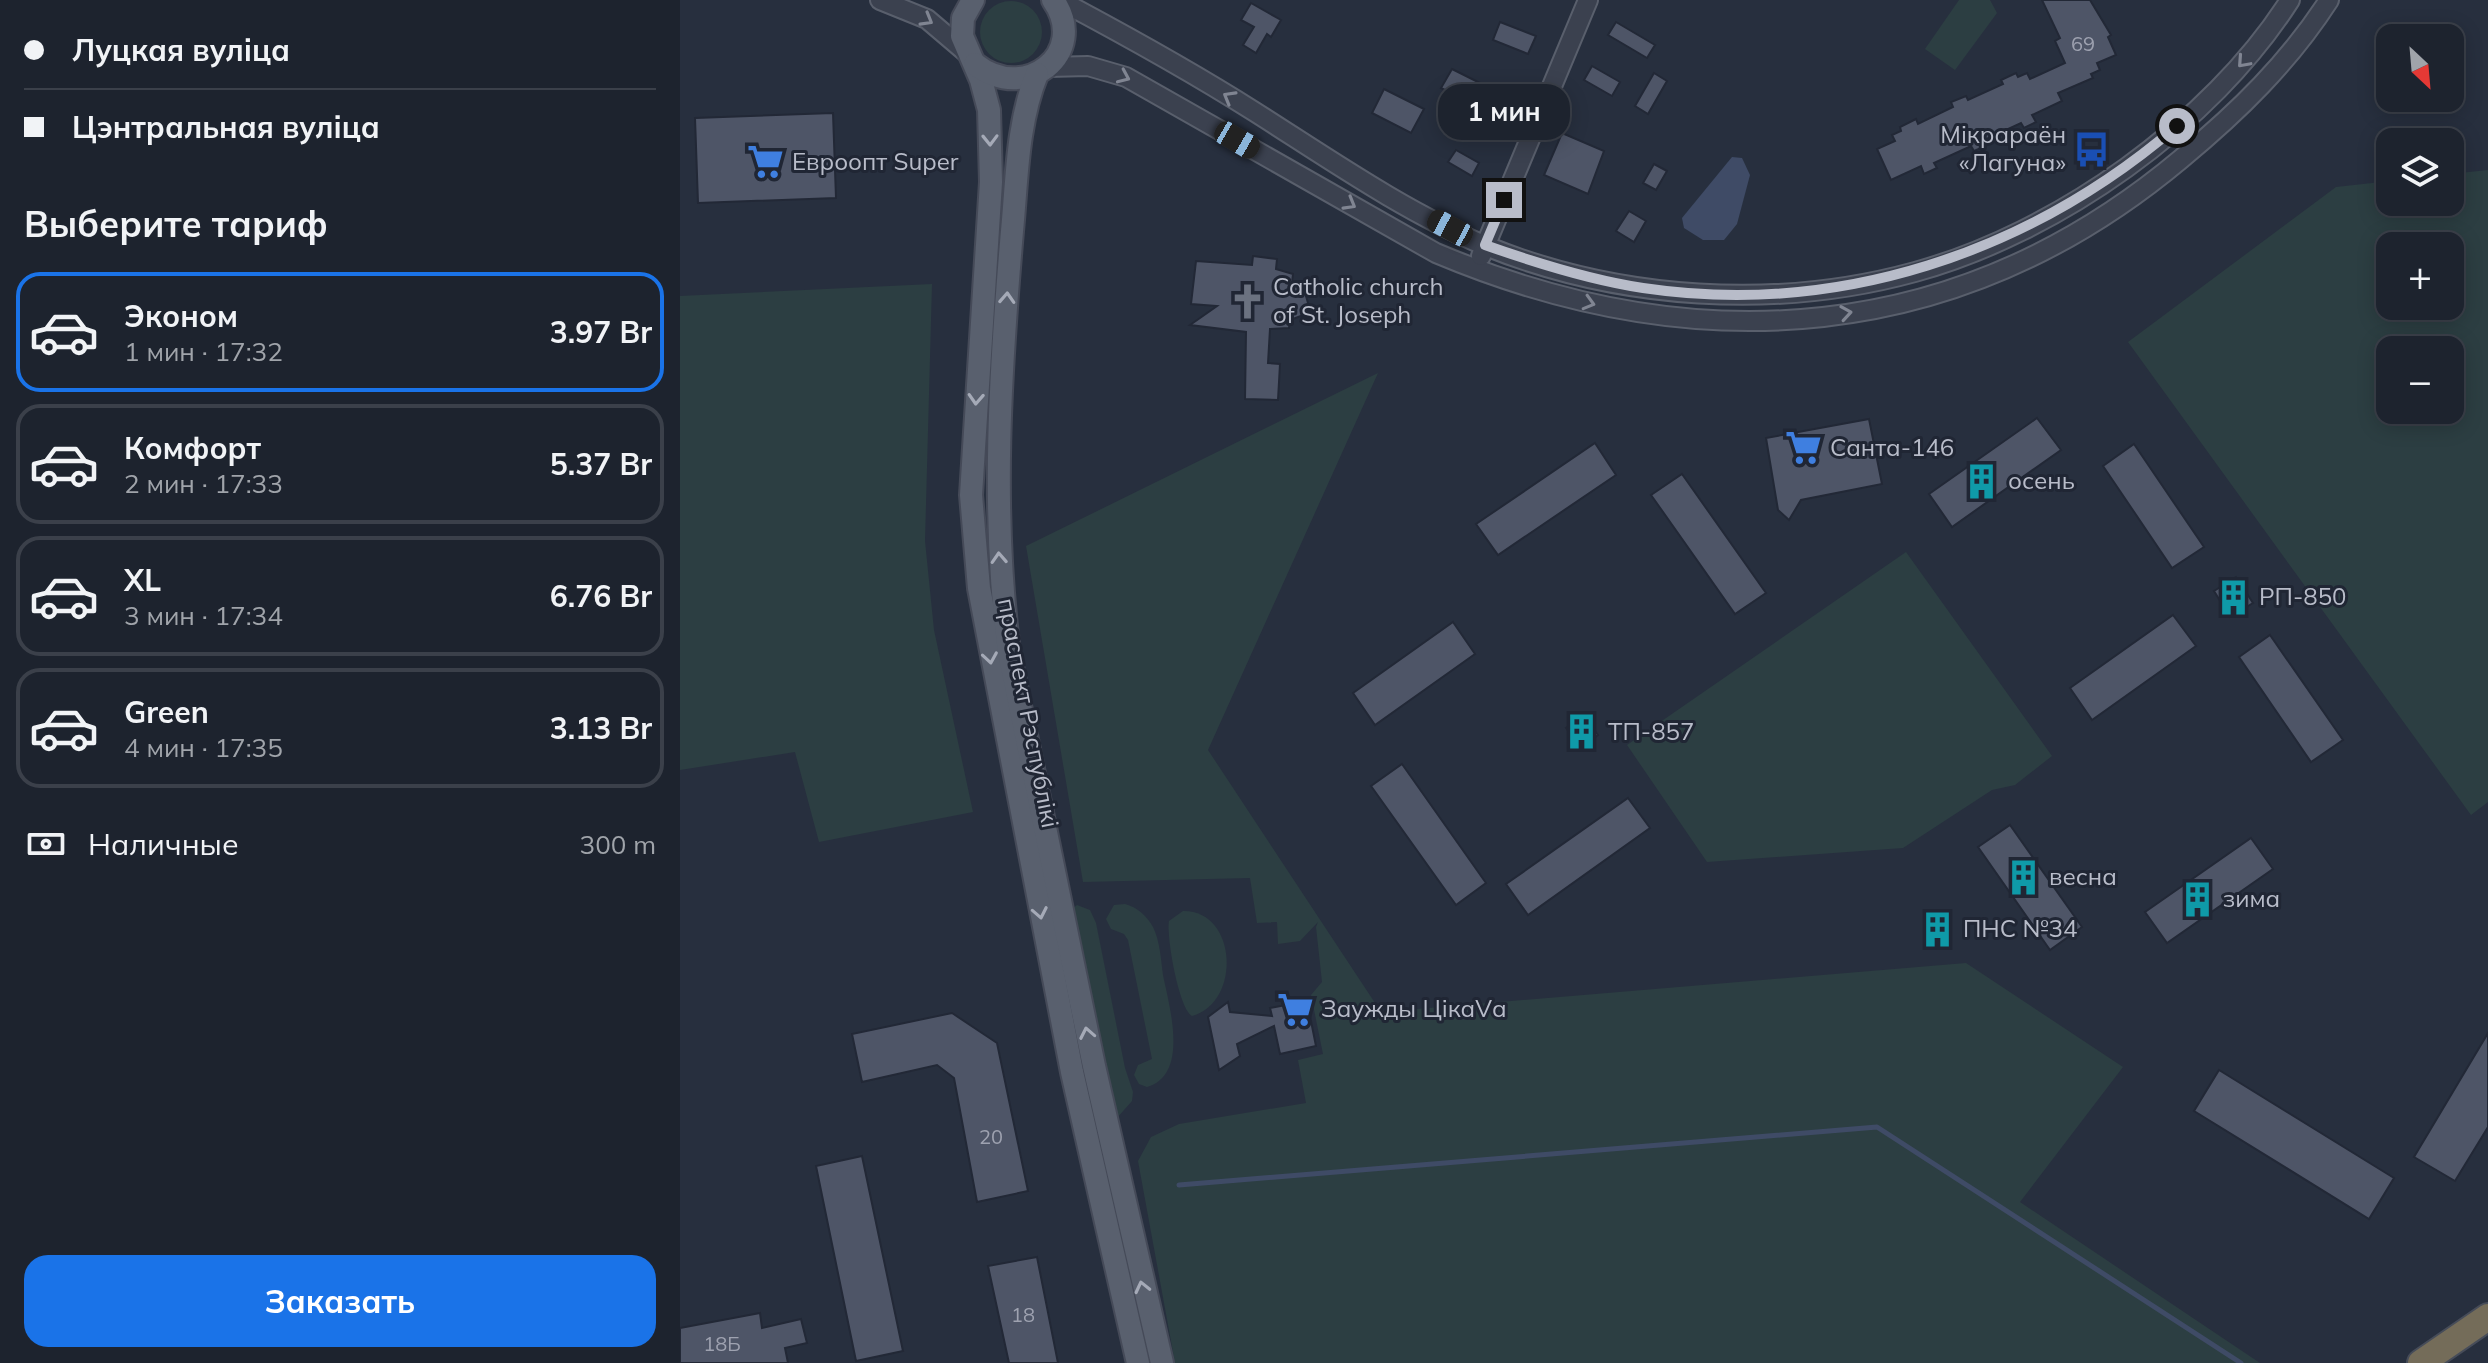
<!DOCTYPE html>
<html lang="ru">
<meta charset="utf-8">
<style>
body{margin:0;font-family:Mulish,sans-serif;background:#252b36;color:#f1f3f6;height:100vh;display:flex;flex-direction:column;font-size:30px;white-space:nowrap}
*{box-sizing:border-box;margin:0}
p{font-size:26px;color:#a0a4aa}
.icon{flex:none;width:44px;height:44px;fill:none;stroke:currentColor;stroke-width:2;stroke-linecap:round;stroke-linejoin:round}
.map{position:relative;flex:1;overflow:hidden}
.side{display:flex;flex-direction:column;background:#1d232e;width:680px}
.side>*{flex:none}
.banner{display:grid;align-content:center;height:176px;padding:0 24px;background:#1d232e}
.needle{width:52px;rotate:154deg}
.fabs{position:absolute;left:1696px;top:24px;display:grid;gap:16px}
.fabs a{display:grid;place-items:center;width:88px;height:88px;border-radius:16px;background:#1d232e;box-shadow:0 4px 20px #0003,0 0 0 2px #3b404a;font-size:40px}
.end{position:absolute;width:36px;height:36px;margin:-18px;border:10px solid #b8bcc9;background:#111;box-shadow:0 0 0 4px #111}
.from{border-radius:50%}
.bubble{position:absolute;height:56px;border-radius:24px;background:#1d232e;box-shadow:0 4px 20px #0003,0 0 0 2px #3b404a;font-size:26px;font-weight:700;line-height:56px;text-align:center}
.car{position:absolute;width:24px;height:48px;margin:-24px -12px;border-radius:10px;box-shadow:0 0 6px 2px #0007;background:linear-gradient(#222 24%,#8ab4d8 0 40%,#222 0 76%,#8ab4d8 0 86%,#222 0)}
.banner b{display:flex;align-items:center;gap:28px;height:76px;font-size:30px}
.banner b+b{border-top:2px solid #3b404a}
.banner i{width:20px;height:20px;background:#f1f3f6}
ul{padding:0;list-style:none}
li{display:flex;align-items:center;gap:24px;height:120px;margin:0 16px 12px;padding:0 8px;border:4px solid #3b404a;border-radius:24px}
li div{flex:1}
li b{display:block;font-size:30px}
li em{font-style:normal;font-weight:700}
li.selected{border-color:#1a73e8}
li>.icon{width:72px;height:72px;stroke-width:1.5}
h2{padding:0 24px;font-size:36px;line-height:96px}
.pay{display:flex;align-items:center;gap:20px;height:88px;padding:0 24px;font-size:30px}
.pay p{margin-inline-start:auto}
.button{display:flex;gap:16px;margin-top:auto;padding:16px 24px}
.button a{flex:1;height:92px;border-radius:24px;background:#1a73e8;color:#fff;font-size:32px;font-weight:700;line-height:92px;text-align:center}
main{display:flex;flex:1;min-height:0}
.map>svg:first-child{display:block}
.green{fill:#2c3e42;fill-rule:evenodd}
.water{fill:#3f4b66}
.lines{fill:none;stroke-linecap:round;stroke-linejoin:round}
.stream{stroke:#3f4b66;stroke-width:5}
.building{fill:#4e5567;stroke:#222836;stroke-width:2}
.minor-casing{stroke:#595f6c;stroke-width:22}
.major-casing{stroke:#454a58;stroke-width:26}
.highway-casing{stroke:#464c59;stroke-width:30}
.minor{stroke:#3b414f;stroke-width:18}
.major{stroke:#59606e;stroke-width:22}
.highway{stroke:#746c59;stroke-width:26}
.oneway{stroke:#808592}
.oneway2{stroke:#a5aab7}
.route{stroke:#b8bcc9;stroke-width:10}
.labels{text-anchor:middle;stroke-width:6;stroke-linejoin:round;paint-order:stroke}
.number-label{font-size:20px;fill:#9ea2b0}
.poi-label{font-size:24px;fill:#b8bcc9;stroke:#202634;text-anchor:start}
.street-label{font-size:24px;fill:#b8bcc9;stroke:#202634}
</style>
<main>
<section class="side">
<div class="banner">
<b><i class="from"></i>Луцкая вуліца</b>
<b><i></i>Цэнтральная вуліца</b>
</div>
<h2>Выберите тариф</h2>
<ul>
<li class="selected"><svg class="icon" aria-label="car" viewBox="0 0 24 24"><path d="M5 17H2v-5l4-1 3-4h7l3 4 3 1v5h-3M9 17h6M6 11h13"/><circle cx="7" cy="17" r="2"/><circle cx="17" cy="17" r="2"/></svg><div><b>Эконом</b><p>1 мин · 17:32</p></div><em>3.97 Br</em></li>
<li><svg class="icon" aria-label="car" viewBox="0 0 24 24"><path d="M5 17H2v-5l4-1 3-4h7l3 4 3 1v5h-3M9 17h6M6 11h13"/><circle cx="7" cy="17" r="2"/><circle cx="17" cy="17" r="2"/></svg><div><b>Комфорт</b><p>2 мин · 17:33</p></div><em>5.37 Br</em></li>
<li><svg class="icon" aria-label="car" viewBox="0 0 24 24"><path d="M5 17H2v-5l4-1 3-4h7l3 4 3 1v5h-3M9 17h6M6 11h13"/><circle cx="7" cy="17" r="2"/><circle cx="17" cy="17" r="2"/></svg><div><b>XL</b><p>3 мин · 17:34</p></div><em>6.76 Br</em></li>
<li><svg class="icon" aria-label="car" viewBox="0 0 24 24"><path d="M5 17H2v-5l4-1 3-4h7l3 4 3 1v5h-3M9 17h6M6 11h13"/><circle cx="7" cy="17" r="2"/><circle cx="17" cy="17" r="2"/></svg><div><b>Green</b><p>4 мин · 17:35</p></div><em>3.13 Br</em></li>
</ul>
<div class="pay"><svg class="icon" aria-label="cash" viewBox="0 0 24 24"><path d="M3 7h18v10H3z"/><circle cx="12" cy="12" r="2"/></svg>Наличные<p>300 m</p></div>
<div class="button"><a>Заказать</a></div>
</section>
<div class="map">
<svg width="1808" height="1363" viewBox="0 0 1808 1363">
<rect width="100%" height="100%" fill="#272f3e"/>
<g class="green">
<polygon points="1279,0 1310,0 1317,13 1275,70 1245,49"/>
<circle cx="331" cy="32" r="31"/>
<path d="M1808,170V802L1791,815L1448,342L1656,187L1710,181V202H1770V174ZM1710,246H1770V306H1710ZM1710,350H1770V410H1710Z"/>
<polygon points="252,284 245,541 254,630 293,812 139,842 115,752 0,770 0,296"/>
<polygon points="698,373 528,750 701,1012 1286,963 1443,1067 1340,1202 1580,1363 495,1363 458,1161 471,1137 499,1124 626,1103 618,1060 643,1054 631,995 642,982 636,927 638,922 620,941 598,944 597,922 577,923 570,878 403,882 346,546"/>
<polygon points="1226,552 1372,756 1335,785 1312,790 1223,848 1027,862 947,745"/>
<path d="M445,904C457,907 467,916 473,927C480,941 481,960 483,975C489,1005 510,1075 467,1087L459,1084L454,1075L458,1065L472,1059L448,940L444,934L431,929L426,919L434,905Z"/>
<polygon points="397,905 410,910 416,923 445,1068 453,1092 452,1101 436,1119 391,910"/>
<path d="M503,911C557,910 562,1002 512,1016C499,1010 486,936 489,921Z"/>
</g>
<polygon class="water" points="1052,157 1062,158 1070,175 1057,224 1044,240 1023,240 1004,228 1002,218"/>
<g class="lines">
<polyline class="stream" points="499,1185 1197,1127 1561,1363"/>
</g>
<g class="building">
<polygon points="1362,0 1410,0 1431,35 1428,37 1436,55 1417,63 1420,70 1411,74 1413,78 1378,93 1382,101 1352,115 1356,122 1344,128 1341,123 1304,140 1306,146 1294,151 1291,146 1254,163 1257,168 1244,174 1241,166 1211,180 1197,149 1215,141 1212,135 1221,131 1220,127 1236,119 1238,124 1273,107 1271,102 1286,96 1288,100 1323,84 1321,80 1336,73 1338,77 1347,73 1350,79 1385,63 1375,41 1380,38"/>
<polygon points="571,3 601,20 591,37 587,34 576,53 563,45 574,27 561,20"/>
<polygon points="820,22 856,36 848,54 813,40"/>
<polygon points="936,22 975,45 967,58 928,35"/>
<polygon points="912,66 940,82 932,96 904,80"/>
<polygon points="772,69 830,98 819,119 761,88"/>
<polygon points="974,73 987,81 968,114 955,106"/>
<polygon points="704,89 744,109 731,133 692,113"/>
<polygon points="153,113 156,198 18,203 15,118"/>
<polygon points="882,133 924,151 908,194 864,175"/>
<polygon points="776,150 799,163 792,176 768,162"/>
<polygon points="974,164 987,171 976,190 963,183"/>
<polygon points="949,211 966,221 954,242 936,231"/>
<polygon points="573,256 597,259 596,269 613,274 612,283 624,289 628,303 621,316 610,320 609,328 590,329 588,363 600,364 598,400 565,399 566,332 510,325 537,306 511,304 516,261 572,265"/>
<polygon points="1357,418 1381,450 1272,527 1249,494"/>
<polygon points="1189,419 1202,484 1121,500 1109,520 1098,510 1086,438"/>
<polygon points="915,443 936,475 818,555 796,524"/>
<polygon points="1454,444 1524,547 1492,568 1423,466"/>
<polygon points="1002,474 1086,593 1055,614 971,495"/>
<polygon points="1556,577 1573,603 1550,617 1534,591"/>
<polygon points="1493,615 1516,646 1412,720 1390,688"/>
<polygon points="773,622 795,654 695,725 673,693"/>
<polygon points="1590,635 1663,740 1631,762 1559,657"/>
<polygon points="903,715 918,735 901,748 886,728"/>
<polygon points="722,764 806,883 776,905 691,786"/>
<polygon points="948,798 970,828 848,915 826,884"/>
<polygon points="1330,825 1402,927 1370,950 1298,847"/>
<polygon points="1571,838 1593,869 1487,943 1465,912"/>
<polygon points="1266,920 1267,938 1248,939 1247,921"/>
<polygon points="627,1001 636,1046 600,1054 594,1026 557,1044 560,1056 539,1070 528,1017 548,1002 550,1012 592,1016 590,1008"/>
<polygon points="272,1013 317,1043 348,1191 297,1202 274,1078 257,1065 182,1082 172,1034"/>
<polygon points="1808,1033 1808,1127 1775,1181 1734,1157"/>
<polygon points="1539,1070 1714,1178 1689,1219 1514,1111"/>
<polygon points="182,1156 223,1351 176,1361 136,1166"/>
<polygon points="357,1257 378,1363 329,1363 308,1266"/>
<polygon points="80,1313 82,1328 121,1319 127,1343 105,1348 108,1363 0,1363 0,1328"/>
</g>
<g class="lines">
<defs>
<g id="minor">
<polyline points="200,0 247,19 287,53"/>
<path d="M379,0C445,35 512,72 575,112C649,159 725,212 806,246C939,300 1097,310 1235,272C1377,233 1531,124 1610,0"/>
<path d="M368,67L408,66L446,77L756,253C1017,363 1279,345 1501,159C1558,112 1609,62 1649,0"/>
<polyline points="801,256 908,0"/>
</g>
<g id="major">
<polyline points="293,0 283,18 282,36 301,80 309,110 311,182 291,495 299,588 392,1072 458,1363"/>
<path d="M295,64C345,104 410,53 373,0"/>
<path d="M357,74C337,123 337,179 332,231C320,372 311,511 329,652L414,1066L482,1363"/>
</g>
<polyline id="highway" points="1741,1363 1808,1317"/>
</defs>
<use href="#minor" class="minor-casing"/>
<use href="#major" class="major-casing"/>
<use href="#highway" class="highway-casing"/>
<use href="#minor" class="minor"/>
<use href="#major" class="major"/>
<use href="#highway" class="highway"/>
</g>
<defs><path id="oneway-chevron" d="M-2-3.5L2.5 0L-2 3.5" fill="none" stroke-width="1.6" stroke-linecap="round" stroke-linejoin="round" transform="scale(2)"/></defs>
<g class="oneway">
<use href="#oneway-chevron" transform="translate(247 20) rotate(30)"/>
<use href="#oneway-chevron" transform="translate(1563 62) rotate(132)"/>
<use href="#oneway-chevron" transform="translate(444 77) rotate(24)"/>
<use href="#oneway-chevron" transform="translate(549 97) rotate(-150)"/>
<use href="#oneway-chevron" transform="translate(670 204) rotate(30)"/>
<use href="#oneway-chevron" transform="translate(909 303) rotate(16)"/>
<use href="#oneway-chevron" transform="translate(1166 313) rotate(-9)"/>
</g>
<g class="oneway2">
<use href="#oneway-chevron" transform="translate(310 140) rotate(89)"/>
<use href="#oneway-chevron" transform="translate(327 298) rotate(-87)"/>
<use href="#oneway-chevron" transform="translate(296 399) rotate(93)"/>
<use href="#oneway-chevron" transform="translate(319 558) rotate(-93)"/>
<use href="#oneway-chevron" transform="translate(310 658) rotate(81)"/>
<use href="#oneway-chevron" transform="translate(360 913) rotate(79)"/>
<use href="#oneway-chevron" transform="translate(407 1033) rotate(-101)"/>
<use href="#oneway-chevron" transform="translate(462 1287) rotate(-103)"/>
</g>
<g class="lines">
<path class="route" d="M824,200L805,245C856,263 910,280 963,288C1158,317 1349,253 1497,126"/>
</g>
<defs>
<symbol id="bus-bare" viewBox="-9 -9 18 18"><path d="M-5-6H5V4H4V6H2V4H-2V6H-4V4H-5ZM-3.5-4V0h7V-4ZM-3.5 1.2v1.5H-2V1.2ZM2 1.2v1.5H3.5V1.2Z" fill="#1a4fb4" stroke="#202634" stroke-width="2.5" paint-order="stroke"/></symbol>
<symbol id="supermarket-bare" viewBox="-9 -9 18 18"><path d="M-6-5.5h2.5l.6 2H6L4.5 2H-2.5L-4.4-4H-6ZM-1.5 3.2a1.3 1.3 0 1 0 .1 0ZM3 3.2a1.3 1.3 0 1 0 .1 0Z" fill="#3f7fe0" stroke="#202634" stroke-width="2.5" paint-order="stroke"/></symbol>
<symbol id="church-bare" viewBox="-9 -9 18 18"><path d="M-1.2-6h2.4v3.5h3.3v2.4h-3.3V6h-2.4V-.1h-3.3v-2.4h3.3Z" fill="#6b7280" stroke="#202634" stroke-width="2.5" paint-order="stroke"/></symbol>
<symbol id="building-bare" viewBox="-9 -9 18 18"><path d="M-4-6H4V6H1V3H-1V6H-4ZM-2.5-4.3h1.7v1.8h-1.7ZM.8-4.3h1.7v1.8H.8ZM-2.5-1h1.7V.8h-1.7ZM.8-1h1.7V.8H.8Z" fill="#0f9aa8" stroke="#202634" stroke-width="2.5" paint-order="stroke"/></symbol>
</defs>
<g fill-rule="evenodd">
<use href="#bus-bare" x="1386" y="124" width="51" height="51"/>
<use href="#supermarket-bare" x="60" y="136" width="51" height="51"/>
<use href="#church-bare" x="542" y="276" width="51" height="51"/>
<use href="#supermarket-bare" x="1098" y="422" width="51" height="51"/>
<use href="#building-bare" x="1276" y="456" width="51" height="51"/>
<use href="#building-bare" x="1528" y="572" width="51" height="51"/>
<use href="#building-bare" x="876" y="706" width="51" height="51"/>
<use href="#building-bare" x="1318" y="852" width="51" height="51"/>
<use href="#building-bare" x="1492" y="874" width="51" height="51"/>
<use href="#building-bare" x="1232" y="904" width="51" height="51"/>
<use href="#supermarket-bare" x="590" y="984" width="51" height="51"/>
</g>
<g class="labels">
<g class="number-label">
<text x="1403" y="51">69</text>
<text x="311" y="1144">20</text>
<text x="343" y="1322">18</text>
<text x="42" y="1351">18Б</text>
</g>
<g class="poi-label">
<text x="1386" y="143" text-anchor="end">Мікрараён<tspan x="1386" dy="28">«Лагуна»</tspan></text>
<text x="112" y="170">Евроопт Super</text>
<text x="593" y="295">Catholic church<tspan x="593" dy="28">of St. Joseph</tspan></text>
<text x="1150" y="456">Санта-146</text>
<text x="1328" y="489">осень</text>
<text x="1579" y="605">РП-850</text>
<text x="928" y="740">ТП-857</text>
<text x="1369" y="885">весна</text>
<text x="1543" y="907">зима</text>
<text x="1283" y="937">ПНС №34</text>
<text x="641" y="1017">Заужды ЦікаVа</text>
</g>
<g class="street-label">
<text transform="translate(348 713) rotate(79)" y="8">праспект Рэспублікі</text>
</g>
</g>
</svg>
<div class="fabs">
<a><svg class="needle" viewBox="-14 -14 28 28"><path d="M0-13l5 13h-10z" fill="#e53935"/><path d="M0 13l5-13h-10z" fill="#a0a4aa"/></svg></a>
<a><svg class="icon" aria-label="layers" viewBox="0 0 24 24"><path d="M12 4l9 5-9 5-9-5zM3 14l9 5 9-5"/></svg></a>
<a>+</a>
<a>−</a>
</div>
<i class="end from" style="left:1497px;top:126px"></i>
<i class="end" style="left:824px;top:200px"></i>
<div class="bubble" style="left:758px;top:84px;width:132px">1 мин</div>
<i class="car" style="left:557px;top:140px;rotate:120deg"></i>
<i class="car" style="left:770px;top:228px;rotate:298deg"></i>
</div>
</main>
